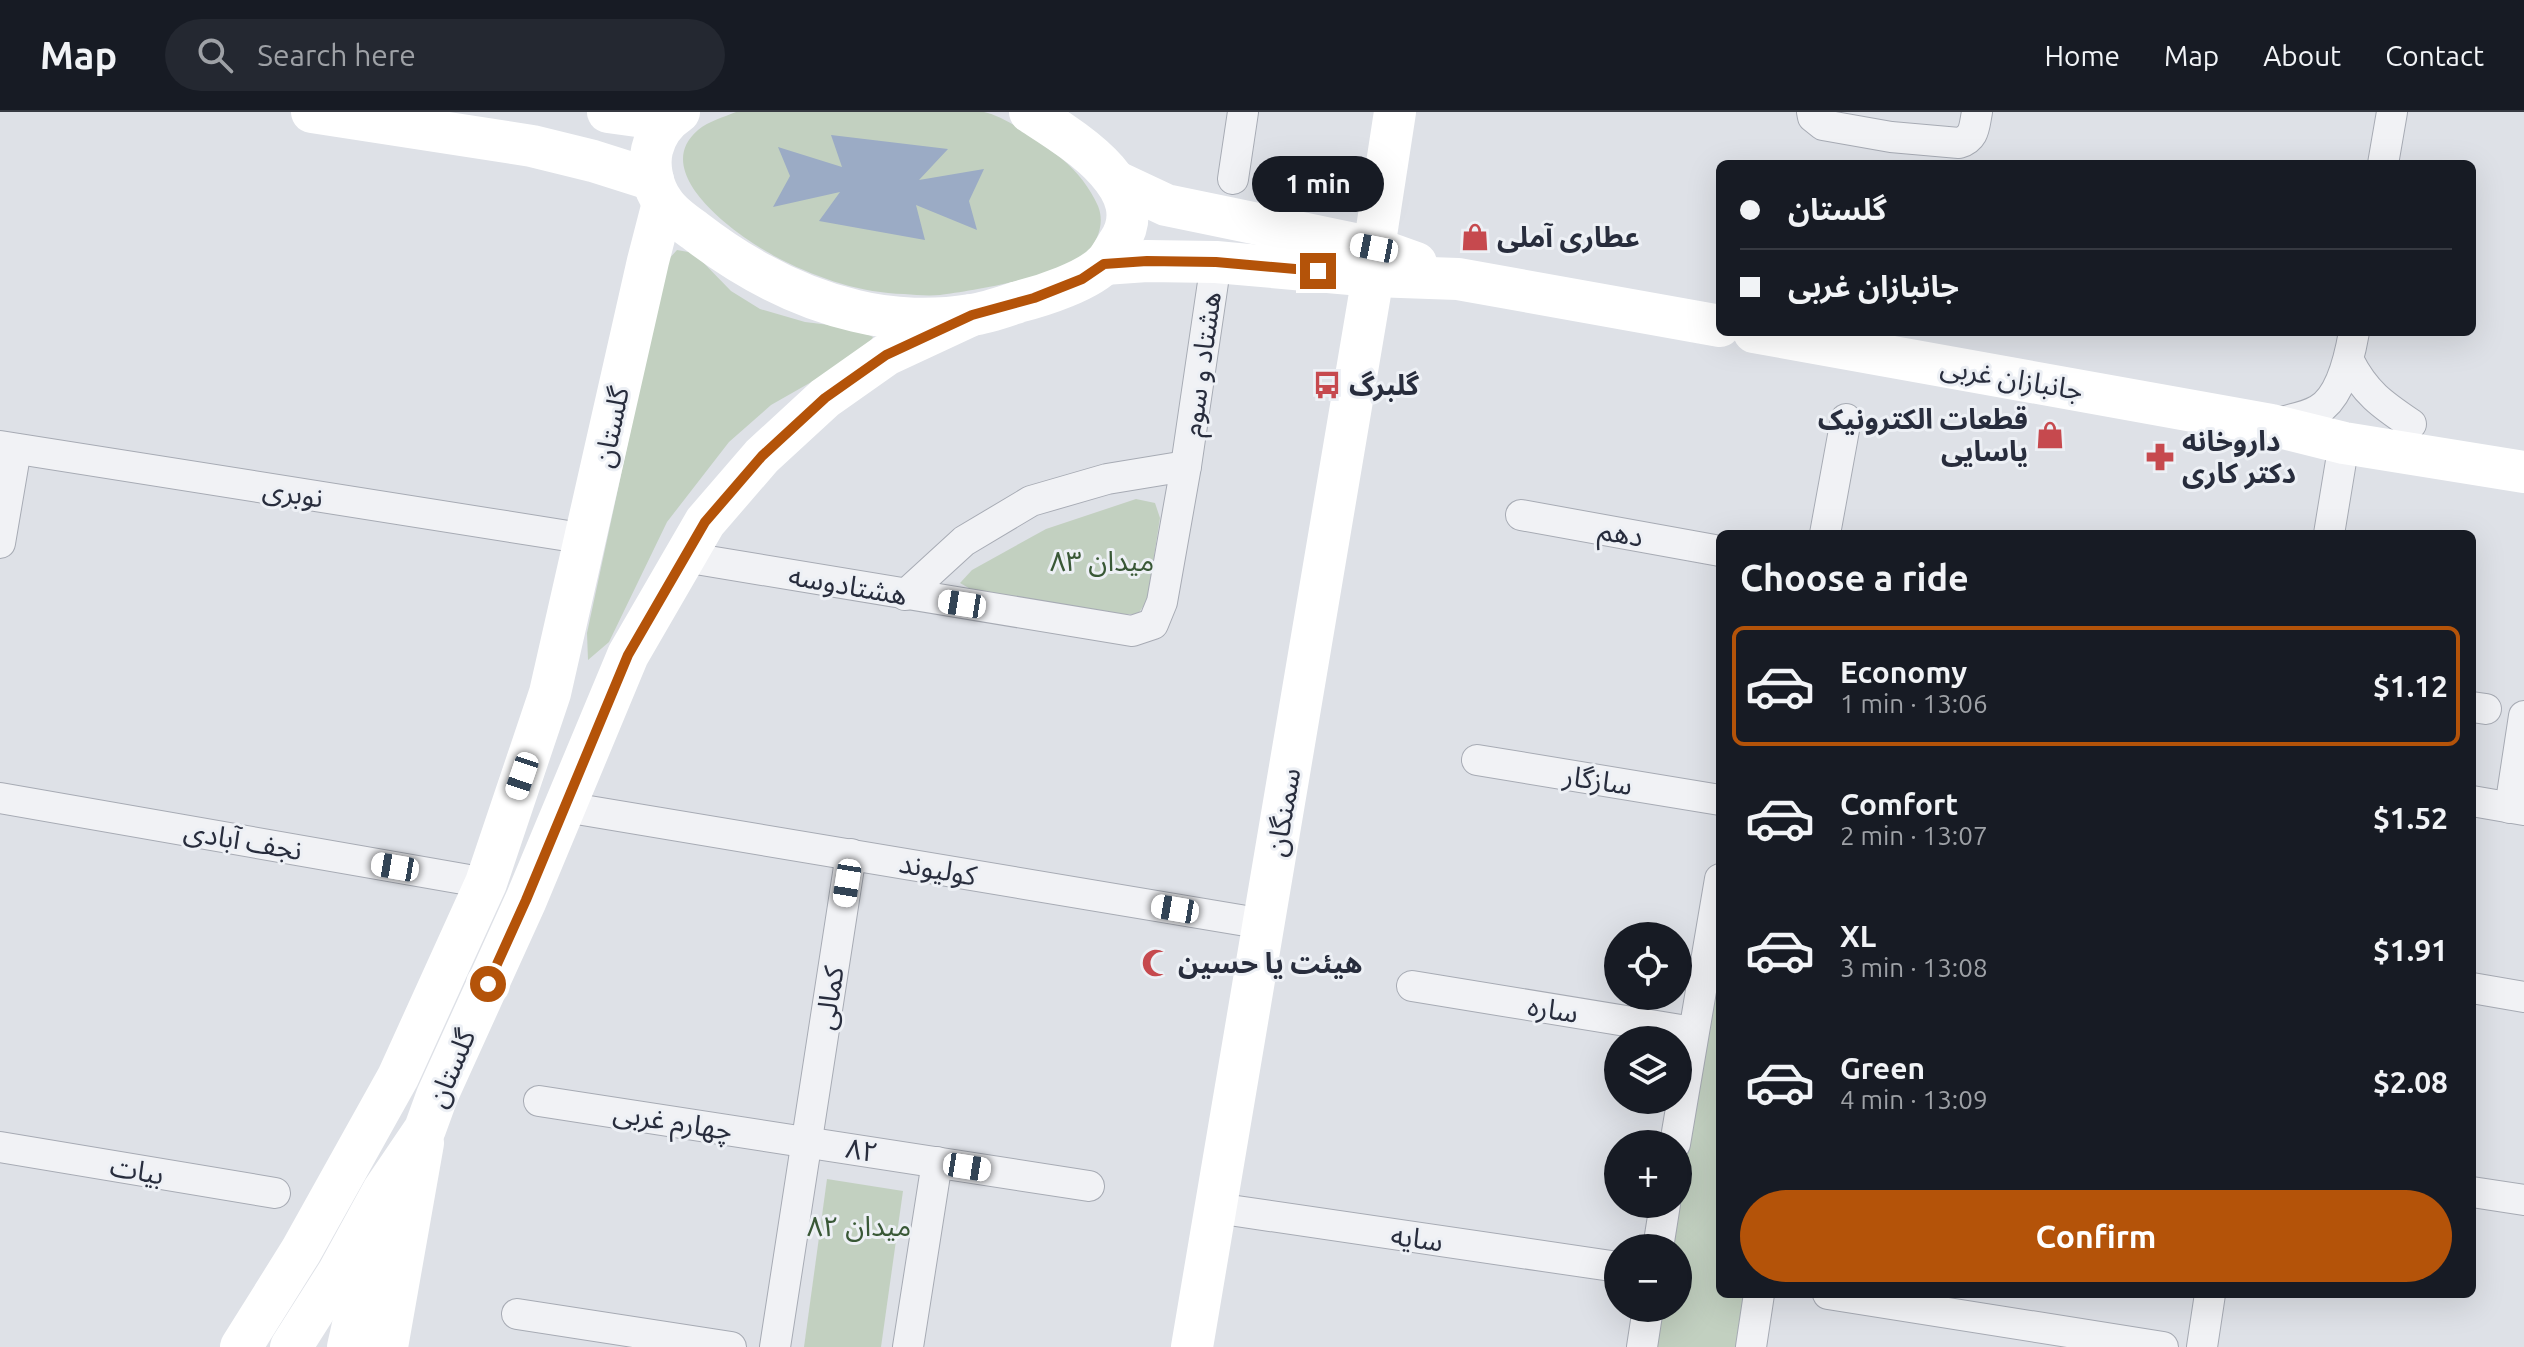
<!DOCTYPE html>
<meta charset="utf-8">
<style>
body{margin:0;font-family:Ubuntu,"Noto Sans Arabic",sans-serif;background:#242831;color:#f1f3f6;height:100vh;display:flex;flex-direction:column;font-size:30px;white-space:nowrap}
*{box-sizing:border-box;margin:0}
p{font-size:26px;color:#9ea1a6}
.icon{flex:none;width:44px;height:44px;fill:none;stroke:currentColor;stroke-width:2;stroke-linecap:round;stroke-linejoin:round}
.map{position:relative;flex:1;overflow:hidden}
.drawer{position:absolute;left:1716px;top:418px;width:760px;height:768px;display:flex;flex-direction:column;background:#171b24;border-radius:12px;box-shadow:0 8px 32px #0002}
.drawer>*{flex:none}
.guide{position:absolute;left:1716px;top:48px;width:760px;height:176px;border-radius:12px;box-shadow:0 8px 32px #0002;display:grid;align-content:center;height:176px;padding:0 24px;background:#171b24}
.buttons{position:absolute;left:1604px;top:810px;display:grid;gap:16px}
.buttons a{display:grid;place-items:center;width:88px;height:88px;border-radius:50%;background:#171b24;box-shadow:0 8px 32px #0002;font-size:40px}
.end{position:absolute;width:36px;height:36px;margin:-18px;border:10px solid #b45309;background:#fff;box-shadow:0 0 0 4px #fff}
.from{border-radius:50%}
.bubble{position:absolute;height:56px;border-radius:28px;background:#171b24;box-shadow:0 8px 32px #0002;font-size:26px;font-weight:600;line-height:56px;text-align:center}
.car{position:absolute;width:24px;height:48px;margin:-24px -12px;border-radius:10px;box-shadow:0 0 6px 2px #0007;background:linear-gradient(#fff 24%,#345 0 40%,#fff 0 76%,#345 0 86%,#fff 0)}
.guide b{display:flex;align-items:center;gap:28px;height:76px;font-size:30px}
.guide b+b{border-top:2px solid #363941}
.guide i{width:20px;height:20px;background:#f1f3f6}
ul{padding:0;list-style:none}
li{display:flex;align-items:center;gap:24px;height:120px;margin:0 16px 12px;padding:0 8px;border:4px solid transparent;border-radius:12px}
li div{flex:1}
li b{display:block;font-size:30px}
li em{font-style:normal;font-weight:600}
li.selected{border-color:#b45309}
li>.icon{width:72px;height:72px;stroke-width:1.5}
h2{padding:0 24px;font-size:36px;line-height:96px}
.action{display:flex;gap:16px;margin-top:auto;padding:16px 24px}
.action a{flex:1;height:92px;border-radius:48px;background:#b45309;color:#fff;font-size:32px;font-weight:600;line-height:92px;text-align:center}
header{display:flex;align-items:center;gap:48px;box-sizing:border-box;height:112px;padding:0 40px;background:#171b24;border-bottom:2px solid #363941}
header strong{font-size:38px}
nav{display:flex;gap:44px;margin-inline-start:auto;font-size:28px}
.search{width:560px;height:72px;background:#242831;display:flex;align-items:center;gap:20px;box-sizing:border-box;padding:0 28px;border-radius:44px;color:#9ea1a6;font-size:30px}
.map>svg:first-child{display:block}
.green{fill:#c2d0c0}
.water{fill:#9babc5}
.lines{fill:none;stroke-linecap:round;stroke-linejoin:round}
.street-casing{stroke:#a7abb4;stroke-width:32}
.street{stroke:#f1f2f5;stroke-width:30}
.secondary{stroke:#fff;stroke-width:42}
.route{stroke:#b45309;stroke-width:10}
.labels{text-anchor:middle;stroke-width:6;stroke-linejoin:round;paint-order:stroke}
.poi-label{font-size:28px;font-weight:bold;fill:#282d3d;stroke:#edf0f5;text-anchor:start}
.street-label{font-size:28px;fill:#282d3d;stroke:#edf0f5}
.park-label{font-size:28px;fill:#395836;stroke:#edf0f5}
</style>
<header>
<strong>Map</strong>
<div class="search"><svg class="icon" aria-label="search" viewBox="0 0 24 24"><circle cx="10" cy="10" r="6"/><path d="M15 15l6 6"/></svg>Search here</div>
<nav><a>Home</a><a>Map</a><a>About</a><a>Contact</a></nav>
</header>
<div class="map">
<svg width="2524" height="1235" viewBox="0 0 2524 1235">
<rect width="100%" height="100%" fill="#dee1e7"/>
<g class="green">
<path d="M736,0C795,0 853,0 912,0C932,0 966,0 984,0C1008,5 1042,32 1062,47C1077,59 1090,76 1098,94C1105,111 1098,130 1085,143C1062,164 972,179 940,183C928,184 916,183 904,182C862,181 820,167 782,148C747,131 645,63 698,18C709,9 724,5 736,0Z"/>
<polygon points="677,138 694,141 731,179 760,197 805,210 854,216 873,225 864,240 771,293 729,330 667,410 609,530 588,548 587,521 667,149"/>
<polygon points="1136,387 1155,391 1160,406 1147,489 1138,502 1116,502 974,479 960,471 972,458 1046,417"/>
<polygon points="1720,767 1720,1182 1759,1182 1751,1235 1642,1235 1648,1196 1678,1196 1678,1136 1658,1136 1678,1092 1678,1032"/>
<polygon points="827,1067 903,1079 881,1235 804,1235"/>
</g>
<polygon class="water" points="831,23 948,37 919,68 984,57 969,89 977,118 916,93 925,128 819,109 840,80 773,95 790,64 778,35 842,55"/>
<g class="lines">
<defs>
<g id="street">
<path d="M1812,0L1813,5L1823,13L1891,25L1959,31C1975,26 1974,15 1977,0"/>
<polyline points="2383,52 2392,0"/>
<polyline points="1233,67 1243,0"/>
<path d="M2349,249C2365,281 2383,293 2411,312"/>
<path d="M2271,313C2285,308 2305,306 2318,298C2341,285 2350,243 2354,220"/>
<polyline points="0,334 587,427"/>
<polyline points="1521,403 1720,439"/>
<polyline points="1825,422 1846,307"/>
<polyline points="2329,422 2344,331"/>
<polyline points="0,431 16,337"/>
<polyline points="684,445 1132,519 1153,512 1162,490 1186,354 1216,150"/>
<polyline points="905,483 964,429 1031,389 1107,367 1186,354"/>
<polyline points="2472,595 2486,597"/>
<polyline points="1477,648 1720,688"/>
<polyline points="0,686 486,771"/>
<polyline points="2472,689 2524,698"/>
<polyline points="565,695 1264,812"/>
<polyline points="2510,696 2524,604"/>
<polyline points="1412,874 1693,920"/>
<polyline points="2472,876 2524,885"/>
<polyline points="539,989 1089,1074"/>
<polyline points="1675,1032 1720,767"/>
<polyline points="0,1035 275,1081"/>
<polyline points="2472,1080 2524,1088"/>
<polyline points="1216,1096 1618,1155"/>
<polyline points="1658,1136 1665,1092"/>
<polyline points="1828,1182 2163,1235"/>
<polyline points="517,1202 731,1235"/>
<polyline points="775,1235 851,742"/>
<polyline points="908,1235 937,1050"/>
<polyline points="1642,1235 1648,1196"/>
<polyline points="1751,1235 1759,1182"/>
<polyline points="2202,1235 2210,1182"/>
</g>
</defs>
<use href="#street" class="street-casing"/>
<use href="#street" class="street"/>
<g class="secondary">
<polyline points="312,0 532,34 593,49 653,68"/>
<polyline points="608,0 666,8"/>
<path d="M679,0C665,9 656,21 652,38C648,55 653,76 663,90C670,101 684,111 694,118C743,156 796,185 856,199C892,208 935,209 971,203C987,201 1003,195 1018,190C1042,184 1089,169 1106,150C1111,144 1115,136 1119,130C1155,75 1068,25 1030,0"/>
<polyline points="1117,70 1166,93 1374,136 1416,151"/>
<polyline points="1374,136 1395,0"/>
<polyline points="1104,152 1147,149 1216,150 1373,164 1458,167 1720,214"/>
<polyline points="1754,220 2271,313 2344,331 2524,360"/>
<polyline points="241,1235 301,1139 398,965 486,771 550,581 648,149 663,91"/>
<polyline points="291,1235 338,1161 383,1079 425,1017 437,984 526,788 628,543 705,410 762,344 825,286 886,243 972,203"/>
<polyline points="348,1235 373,1124"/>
<polyline points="387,1235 423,1031"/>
<polyline points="1192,1235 1373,164"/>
</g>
</g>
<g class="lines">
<polyline class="route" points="488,872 526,788 628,543 705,410 762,344 825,286 886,243 972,203 1034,186 1082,167 1104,152 1147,149 1216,150 1318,159"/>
</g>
<defs>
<symbol id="shop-bare" viewBox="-9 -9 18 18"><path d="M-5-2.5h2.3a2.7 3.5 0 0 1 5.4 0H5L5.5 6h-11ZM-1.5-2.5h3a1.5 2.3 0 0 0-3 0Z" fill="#c6494e" stroke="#edf0f5" stroke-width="2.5" paint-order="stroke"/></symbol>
<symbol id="bus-bare" viewBox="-9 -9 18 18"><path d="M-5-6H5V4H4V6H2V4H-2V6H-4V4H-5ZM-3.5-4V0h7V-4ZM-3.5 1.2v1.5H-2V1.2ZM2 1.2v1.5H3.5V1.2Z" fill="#c6494e" stroke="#edf0f5" stroke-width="2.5" paint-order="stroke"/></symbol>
<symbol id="pharmacy-bare" viewBox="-9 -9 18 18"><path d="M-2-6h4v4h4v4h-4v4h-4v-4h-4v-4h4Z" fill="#c6494e" stroke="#edf0f5" stroke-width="2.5" paint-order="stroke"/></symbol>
<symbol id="mosque-bare" viewBox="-9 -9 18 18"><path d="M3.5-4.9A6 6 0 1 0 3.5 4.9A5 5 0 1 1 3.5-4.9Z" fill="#c6494e" stroke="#edf0f5" stroke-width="2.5" paint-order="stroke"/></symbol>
</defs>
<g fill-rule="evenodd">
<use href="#shop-bare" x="1455" y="105" width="40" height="40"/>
<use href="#bus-bare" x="1307" y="253" width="40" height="40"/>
<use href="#shop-bare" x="2030" y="303" width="40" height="40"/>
<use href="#pharmacy-bare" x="2140" y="325" width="40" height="40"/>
<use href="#mosque-bare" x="1136" y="831" width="40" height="40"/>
</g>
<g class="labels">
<g class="poi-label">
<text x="1497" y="135">عطاری آملی</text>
<text x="1349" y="283">گلبرگ</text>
<text x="2028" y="317" text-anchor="end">قطعات الکترونیک<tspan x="2028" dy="32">یاسایی</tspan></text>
<text x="2182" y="339">داروخانه<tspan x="2182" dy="32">دکتر کاری</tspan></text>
<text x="1178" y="861">هیئت یا حسین</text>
</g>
<g class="street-label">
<text transform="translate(1201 252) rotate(-82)" y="10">هشتاد و سوم</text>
<text transform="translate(2012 266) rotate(10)" y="10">جانبازان غربی</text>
<text transform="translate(611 315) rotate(-78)" y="10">گلستان</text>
<text transform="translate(293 381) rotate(9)" y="10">نوبری</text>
<text transform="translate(1621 421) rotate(10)" y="10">دهم</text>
<text transform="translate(848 473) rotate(10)" y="10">هشتادوسه</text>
<text transform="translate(1598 668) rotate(9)" y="10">سازگار</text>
<text transform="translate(1283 700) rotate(-80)" y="10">سمنگان</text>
<text transform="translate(243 728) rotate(10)" y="10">نجف آبادی</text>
<text transform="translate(938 757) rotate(10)" y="10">کولیوند</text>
<text transform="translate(829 886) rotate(-81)" y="10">کمالی</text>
<text transform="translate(1553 897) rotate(9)" y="10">ساره</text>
<text transform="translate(451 956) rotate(-67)" y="10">گلستان</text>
<text transform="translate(673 1009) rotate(9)" y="10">چهارم غربی</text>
<text transform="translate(862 1038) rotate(9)" y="10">۸۲</text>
<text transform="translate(137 1058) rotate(10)" y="10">بیات</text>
<text transform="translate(1417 1126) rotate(8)" y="10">سایه</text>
</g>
<g class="park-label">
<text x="1102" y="459">میدان ۸۳</text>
<text x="859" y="1124">میدان ۸۲</text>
</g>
</g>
</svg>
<div class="buttons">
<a><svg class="icon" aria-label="locate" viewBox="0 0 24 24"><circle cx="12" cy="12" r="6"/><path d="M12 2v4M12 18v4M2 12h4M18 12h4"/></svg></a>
<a><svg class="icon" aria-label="layers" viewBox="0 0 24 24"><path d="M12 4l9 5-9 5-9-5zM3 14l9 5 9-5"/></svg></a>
<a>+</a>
<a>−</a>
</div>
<i class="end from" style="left:488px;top:872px"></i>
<i class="end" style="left:1318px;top:159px"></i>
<div class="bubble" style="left:1252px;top:44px;width:132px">1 min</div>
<i class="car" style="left:1374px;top:136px;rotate:281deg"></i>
<i class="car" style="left:962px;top:492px;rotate:279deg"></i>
<i class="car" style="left:522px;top:664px;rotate:199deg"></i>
<i class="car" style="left:395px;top:755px;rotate:280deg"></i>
<i class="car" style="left:847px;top:771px;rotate:189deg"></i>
<i class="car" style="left:1175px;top:797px;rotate:280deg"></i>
<i class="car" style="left:967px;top:1055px;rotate:99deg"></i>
<div class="guide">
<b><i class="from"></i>گلستان</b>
<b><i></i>جانبازان غربی</b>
</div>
<section class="drawer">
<h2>Choose a ride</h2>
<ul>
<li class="selected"><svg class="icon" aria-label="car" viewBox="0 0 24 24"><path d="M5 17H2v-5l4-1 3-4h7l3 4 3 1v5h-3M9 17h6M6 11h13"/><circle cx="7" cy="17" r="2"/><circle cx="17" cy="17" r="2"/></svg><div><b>Economy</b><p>1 min · 13:06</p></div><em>$1.12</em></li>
<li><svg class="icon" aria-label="car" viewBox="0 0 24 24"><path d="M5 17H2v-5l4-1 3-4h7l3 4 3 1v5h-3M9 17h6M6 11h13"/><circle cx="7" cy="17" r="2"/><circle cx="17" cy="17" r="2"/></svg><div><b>Comfort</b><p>2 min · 13:07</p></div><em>$1.52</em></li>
<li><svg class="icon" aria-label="car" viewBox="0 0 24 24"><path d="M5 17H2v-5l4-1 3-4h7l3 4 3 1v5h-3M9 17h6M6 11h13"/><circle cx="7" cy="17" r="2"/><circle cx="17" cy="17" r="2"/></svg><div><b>XL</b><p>3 min · 13:08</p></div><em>$1.91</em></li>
<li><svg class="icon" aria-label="car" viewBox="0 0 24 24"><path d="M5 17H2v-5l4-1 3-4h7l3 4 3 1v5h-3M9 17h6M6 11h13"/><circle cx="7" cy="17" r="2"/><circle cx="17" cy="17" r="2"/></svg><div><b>Green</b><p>4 min · 13:09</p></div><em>$2.08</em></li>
</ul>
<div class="action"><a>Confirm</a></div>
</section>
</div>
